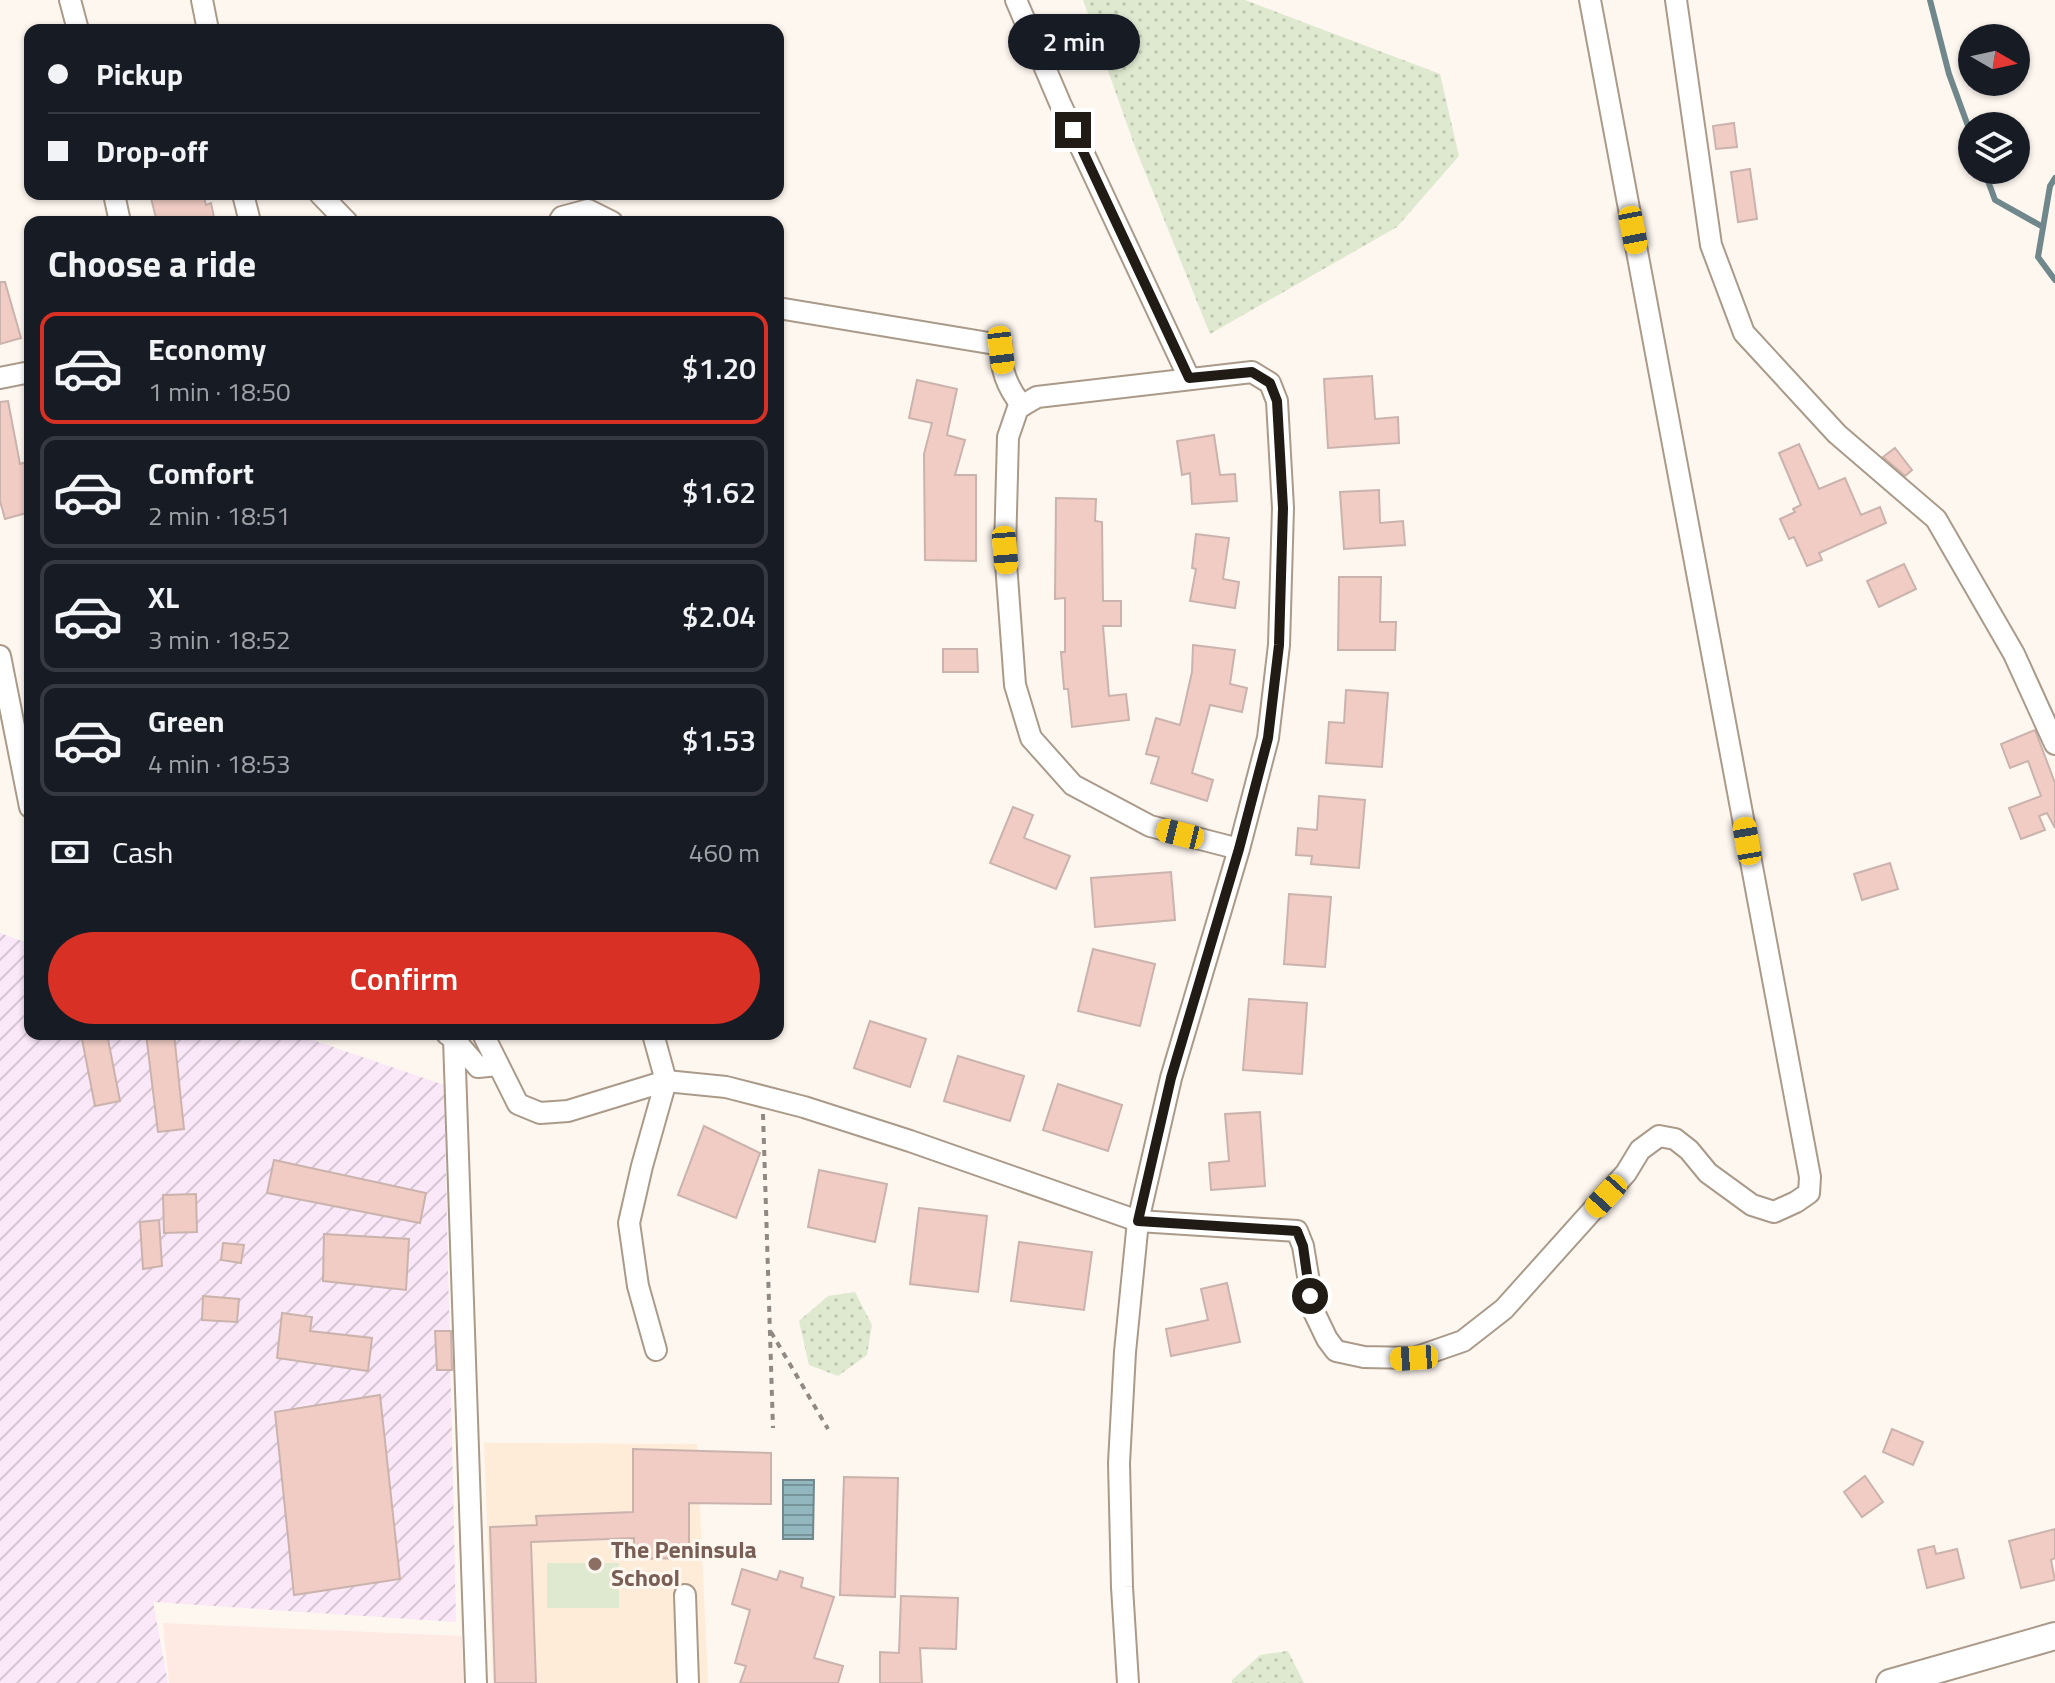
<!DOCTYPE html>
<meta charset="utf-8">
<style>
body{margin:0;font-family:"Titillium Web",sans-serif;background:#242831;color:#f1f3f6;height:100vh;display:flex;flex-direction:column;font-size:30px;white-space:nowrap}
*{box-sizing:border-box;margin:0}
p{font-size:26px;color:#9ea1a6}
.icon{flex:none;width:44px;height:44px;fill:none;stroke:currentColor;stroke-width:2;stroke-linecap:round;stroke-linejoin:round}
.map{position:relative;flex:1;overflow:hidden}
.details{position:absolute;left:24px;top:216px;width:760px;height:824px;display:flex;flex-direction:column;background:#171b24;border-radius:16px;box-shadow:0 2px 6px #0004}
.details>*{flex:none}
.hud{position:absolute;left:24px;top:24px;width:760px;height:176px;border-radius:16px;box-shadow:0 2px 6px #0004;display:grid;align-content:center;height:176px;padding:0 24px;background:#171b24}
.needle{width:52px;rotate:99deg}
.fabs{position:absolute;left:1958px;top:24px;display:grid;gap:16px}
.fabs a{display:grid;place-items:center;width:72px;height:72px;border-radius:50%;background:#171b24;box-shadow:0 2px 6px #0004;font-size:40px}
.end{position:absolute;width:36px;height:36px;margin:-18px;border:10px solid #211b15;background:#fff;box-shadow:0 0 0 4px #fff}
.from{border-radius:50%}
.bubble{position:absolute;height:56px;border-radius:28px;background:#171b24;box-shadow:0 2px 6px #0004;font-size:26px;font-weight:600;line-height:56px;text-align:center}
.car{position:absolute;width:24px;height:48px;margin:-24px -12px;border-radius:10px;box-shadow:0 0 6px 2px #0007;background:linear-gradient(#f5c518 24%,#345 0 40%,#f5c518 0 76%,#345 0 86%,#f5c518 0)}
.hud b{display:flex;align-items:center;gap:28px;height:76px;font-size:30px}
.hud b+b{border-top:2px solid #363941}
.hud i{width:20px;height:20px;background:#f1f3f6}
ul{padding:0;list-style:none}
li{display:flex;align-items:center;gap:24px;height:112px;margin:0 16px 12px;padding:0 8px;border:4px solid #363941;border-radius:16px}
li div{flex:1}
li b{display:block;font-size:30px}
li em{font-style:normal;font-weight:600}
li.active{border-color:#d93025}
li>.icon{width:72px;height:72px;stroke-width:1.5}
h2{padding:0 24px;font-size:36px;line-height:96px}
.pay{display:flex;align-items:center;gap:20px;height:88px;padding:0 24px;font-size:30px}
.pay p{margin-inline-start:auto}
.primary-button{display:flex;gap:16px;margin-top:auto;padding:16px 24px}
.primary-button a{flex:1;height:92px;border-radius:48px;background:#d93025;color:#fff;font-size:32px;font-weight:600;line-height:92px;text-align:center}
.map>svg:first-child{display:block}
.commercial{fill:#fee9e3}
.industrial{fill:url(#industrial-furrows)}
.built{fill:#feecd9}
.green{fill:url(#green-dots)}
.pitch{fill:#dfe9d0}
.water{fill:url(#water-rules);stroke:#70888c;stroke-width:2}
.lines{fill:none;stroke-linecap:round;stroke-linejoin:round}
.stream{stroke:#70888c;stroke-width:6}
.building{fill:#f0ccc4;stroke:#cbb3ad;stroke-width:2}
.minor-casing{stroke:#aa9a8a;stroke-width:24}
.major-casing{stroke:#aa9a8a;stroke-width:30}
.path{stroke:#908983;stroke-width:4;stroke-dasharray:6 6;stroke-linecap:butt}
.minor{stroke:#fff;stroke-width:20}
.major{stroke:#fff;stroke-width:26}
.route{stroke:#211b15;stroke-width:10}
.education-dot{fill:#8d6e63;stroke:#fef7f0;stroke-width:3}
.labels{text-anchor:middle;stroke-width:6;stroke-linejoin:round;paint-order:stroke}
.education-label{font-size:24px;font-weight:bold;fill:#785e54;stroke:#fef7f0;text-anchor:start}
</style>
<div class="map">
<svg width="2055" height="1683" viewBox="0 0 2055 1683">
<defs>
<pattern id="industrial-furrows" width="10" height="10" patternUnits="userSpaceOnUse" patternTransform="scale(2)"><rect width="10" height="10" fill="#fae7f8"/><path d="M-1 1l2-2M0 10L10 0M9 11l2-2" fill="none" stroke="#d6c6d4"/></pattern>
<pattern id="green-dots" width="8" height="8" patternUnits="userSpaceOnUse" patternTransform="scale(2)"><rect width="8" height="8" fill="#dfe9d0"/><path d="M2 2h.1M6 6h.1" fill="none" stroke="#bfc7b2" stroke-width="1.8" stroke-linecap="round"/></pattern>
<pattern id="water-rules" width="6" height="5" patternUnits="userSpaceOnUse" patternTransform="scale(2)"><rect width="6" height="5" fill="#92b7bf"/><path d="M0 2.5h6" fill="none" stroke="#77949a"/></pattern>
</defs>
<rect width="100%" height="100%" fill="#fef7f0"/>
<polygon class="commercial" points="163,1623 462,1636 463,1683 169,1683"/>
<polygon class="industrial" points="0,933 30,944 30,1034 295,1034 444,1085 456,1622 153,1602 168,1683 0,1683"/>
<polygon class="built" points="484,1443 697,1444 708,1683 493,1683"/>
<g class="green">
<polygon points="1083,0 1245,0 1440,74 1459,156 1397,227 1210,334 1135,147"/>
<polygon points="855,1292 872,1325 867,1355 838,1376 809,1365 799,1321 828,1296"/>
<polygon points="1288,1651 1304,1683 1232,1683 1232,1680 1260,1655"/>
</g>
<rect class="pitch" x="547" y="1563" width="72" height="45"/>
<polygon class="water" points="783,1480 814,1480 813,1539 783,1539"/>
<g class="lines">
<g class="stream">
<polyline points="1930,0 1949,74 1972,137"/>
<polyline points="1984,170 1995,200 2043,227"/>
<polyline points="2055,178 2050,186 2038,257 2055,280"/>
</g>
</g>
<g class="building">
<polygon points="1734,123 1737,147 1716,149 1713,126"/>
<polygon points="1750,169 1757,219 1738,222 1731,172"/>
<polygon points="150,194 203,194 206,205 211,203 215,222 157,222"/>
<polygon points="0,282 5,282 21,338 0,344"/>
<polygon points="1372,376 1375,419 1398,417 1399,443 1328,448 1324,379"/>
<polygon points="917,380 957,389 947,435 965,440 955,475 976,475 976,561 925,560 924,454 932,423 909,418"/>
<polygon points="8,401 20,464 30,461 30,512 5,519 0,501 0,402"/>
<polygon points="1214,435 1220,475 1235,474 1237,501 1192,504 1190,473 1182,475 1177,441"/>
<polygon points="1799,444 1819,489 1845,478 1861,515 1880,507 1886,523 1819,553 1822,560 1807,566 1794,537 1789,539 1780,519 1795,512 1793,509 1801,505 1779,453"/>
<polygon points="1895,448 1912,470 1905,476 1883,457"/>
<polygon points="1379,490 1380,523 1403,521 1405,545 1344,549 1340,492"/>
<polygon points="1056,498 1096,499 1095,521 1102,522 1103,601 1121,601 1121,626 1103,626 1109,696 1126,694 1129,720 1072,727 1068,689 1064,689 1061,652 1065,652 1065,598 1055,599"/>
<polygon points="1196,534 1229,538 1223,579 1239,582 1235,608 1190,601 1196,569 1192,568"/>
<polygon points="1904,564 1916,589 1879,607 1867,581"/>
<polygon points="1339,577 1381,577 1380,622 1396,622 1395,650 1338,650"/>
<polygon points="1193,645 1235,650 1230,684 1247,688 1242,712 1210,705 1192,773 1213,780 1207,801 1151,783 1159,757 1146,754 1156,718 1180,725 1192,672"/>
<polygon points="943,649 977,649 978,672 943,672"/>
<polygon points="1346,690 1388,693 1382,767 1326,763 1329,722 1344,723"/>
<polygon points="2035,730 2055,783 2055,828 2047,813 2039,816 2045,830 2021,839 2009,808 2041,796 2028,761 2010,768 2001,744"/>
<polygon points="1319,796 1365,800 1359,868 1311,864 1312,856 1296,855 1298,828 1317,830"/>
<polygon points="1013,807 1033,815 1024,838 1070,856 1056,889 990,863"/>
<polygon points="1890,863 1898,889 1862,900 1854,874"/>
<polygon points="1171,872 1175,920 1095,927 1091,878"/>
<polygon points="1289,894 1331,897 1325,967 1284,964"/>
<polygon points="1093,949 1155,964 1140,1026 1078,1011"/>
<polygon points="1249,999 1307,1003 1302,1074 1243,1070"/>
<polygon points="870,1021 926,1039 910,1087 854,1068"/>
<polygon points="81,1034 107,1034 120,1101 95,1106"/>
<polygon points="146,1034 174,1034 184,1129 158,1132"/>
<polygon points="958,1056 1024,1076 1010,1121 944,1101"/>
<polygon points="1058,1084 1122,1105 1108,1151 1043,1130"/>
<polygon points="1260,1112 1265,1186 1211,1190 1209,1163 1229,1161 1225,1114"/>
<polygon points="704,1126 760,1153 736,1218 678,1195"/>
<polygon points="274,1160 426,1193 420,1223 267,1193"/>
<polygon points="819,1170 887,1184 875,1242 808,1227"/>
<polygon points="196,1194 197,1232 164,1233 163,1195"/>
<polygon points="919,1208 987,1216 978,1292 910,1284"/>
<polygon points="159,1220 162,1266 143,1269 140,1222"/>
<polygon points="324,1234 409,1239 406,1290 323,1281"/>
<polygon points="1019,1242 1092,1252 1084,1310 1011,1301"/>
<polygon points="223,1243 244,1245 241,1263 221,1260"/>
<polygon points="1227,1283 1240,1342 1171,1356 1166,1329 1208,1320 1201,1289"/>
<polygon points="203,1296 239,1299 237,1322 202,1320"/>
<polygon points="282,1313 312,1317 310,1331 372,1338 368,1371 277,1358"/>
<polygon points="435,1331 451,1331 452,1370 437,1370"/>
<polygon points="380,1395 400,1579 294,1595 275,1412"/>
<polygon points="1892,1429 1923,1442 1913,1465 1883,1452"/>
<polygon points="633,1449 771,1453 771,1504 689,1503 689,1558 634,1559 634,1538 531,1542 536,1683 495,1683 490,1527 537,1525 536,1516 633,1512"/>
<polygon points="1865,1476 1883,1502 1862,1517 1844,1492"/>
<polygon points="844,1477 898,1478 895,1597 840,1595"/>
<polygon points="2055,1529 2055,1558 2051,1560 2055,1580 2021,1588 2009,1541"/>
<polygon points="1934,1546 1936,1554 1957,1549 1964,1578 1927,1588 1918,1550"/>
<polygon points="742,1569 777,1580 780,1571 803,1578 801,1587 834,1597 814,1658 843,1666 838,1683 740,1683 746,1666 735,1663 750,1610 732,1604"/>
<polygon points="901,1596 958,1598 956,1649 920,1648 922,1683 880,1683 880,1652 899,1653"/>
</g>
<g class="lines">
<defs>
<g id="minor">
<polyline points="70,0 78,30"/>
<polyline points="202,0 208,30"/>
<polyline points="1016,0 1060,103 1189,378"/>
<polyline points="1676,0 1711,245 1744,333 1837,434 1936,519 2014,654 2055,744"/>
<polyline points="114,194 120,222"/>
<polyline points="243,194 250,222"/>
<polyline points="320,194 347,222"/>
<polyline points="559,222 562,217 588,210 612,222"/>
<path d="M778,308L1001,345C1000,369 1007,387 1022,406"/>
<polyline points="0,378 30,372"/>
<polyline points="0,656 30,807"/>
<polyline points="447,1034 454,1039 476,1683"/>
<polyline points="483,1034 518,1104 540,1113 568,1111 666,1081 726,1087 804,1107 910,1141 1138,1221 1297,1231 1303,1246 1314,1312 1327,1339 1336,1351 1364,1357 1414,1358 1463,1341 1504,1309 1626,1173 1640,1150 1659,1136 1675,1139 1689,1150 1708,1173 1752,1205 1774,1212 1796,1202 1809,1193 1810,1177 1590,0"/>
<polyline points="653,1034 666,1081 642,1166 629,1223 638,1286 656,1350"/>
<polyline points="454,1039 478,1067 498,1065"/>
<polyline points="685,1595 688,1683"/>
<polyline points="1128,1683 1122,1587 1119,1463 1125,1352 1138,1221 1171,1078 1239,849 1268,738 1279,645 1283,508 1277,401 1270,383 1252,372 1037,397 1018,408 1008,437 1005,550 1015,685 1031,738 1073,785 1150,826 1239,849"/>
</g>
<polyline id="major" points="1890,1683 2055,1636"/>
</defs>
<use href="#minor" class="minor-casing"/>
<use href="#major" class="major-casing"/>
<g class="path">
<polyline points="763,1114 773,1428"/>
<polyline points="771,1332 828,1429"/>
</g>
<use href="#minor" class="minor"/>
<use href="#major" class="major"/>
</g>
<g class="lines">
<polyline class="route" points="1073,130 1189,378 1252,372 1270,383 1277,401 1283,508 1279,645 1268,738 1239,849 1171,1078 1138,1221 1297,1231 1303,1246 1310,1296"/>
</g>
<circle class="education-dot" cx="595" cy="1564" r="8"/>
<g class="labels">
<g class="education-label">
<text x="611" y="1558">The Peninsula<tspan x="611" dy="28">School</tspan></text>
</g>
</g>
</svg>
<div class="fabs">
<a><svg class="needle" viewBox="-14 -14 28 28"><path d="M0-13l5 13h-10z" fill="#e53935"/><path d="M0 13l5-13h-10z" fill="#9ea1a6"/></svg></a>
<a><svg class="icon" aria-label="layers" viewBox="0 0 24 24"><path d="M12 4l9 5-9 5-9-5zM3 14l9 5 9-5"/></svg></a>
</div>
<i class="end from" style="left:1310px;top:1296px"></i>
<i class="end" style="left:1073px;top:130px"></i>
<div class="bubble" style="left:1008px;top:14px;width:132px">2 min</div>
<i class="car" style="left:1633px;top:230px;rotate:169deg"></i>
<i class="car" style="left:1001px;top:350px;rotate:173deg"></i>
<i class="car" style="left:1005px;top:550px;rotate:175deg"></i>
<i class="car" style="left:1180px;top:834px;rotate:284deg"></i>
<i class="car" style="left:1747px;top:841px;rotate:350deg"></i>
<i class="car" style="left:1606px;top:1196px;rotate:222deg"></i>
<i class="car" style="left:1414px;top:1358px;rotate:266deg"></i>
<div class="hud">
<b><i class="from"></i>Pickup</b>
<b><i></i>Drop-off</b>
</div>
<section class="details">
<h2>Choose a ride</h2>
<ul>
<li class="active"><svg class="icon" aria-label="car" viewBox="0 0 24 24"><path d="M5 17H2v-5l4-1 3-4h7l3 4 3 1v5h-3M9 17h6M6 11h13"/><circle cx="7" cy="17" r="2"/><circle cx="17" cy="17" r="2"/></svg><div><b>Economy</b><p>1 min · 18:50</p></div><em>$1.20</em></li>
<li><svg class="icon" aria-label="car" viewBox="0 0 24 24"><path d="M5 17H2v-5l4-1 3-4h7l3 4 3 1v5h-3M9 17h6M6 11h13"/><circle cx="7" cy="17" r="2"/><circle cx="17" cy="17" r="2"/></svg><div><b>Comfort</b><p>2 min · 18:51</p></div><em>$1.62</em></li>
<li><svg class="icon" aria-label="car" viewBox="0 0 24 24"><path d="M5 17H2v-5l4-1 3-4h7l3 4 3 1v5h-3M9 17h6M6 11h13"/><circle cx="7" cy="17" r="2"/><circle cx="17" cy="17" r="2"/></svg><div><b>XL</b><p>3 min · 18:52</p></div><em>$2.04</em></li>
<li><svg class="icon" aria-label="car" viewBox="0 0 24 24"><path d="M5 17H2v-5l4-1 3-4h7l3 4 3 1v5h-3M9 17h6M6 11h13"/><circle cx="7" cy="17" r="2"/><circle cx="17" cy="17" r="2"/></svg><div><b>Green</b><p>4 min · 18:53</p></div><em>$1.53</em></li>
</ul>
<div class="pay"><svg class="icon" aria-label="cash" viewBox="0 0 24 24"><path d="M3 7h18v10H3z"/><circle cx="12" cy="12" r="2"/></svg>Cash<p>460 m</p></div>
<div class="primary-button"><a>Confirm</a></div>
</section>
</div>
